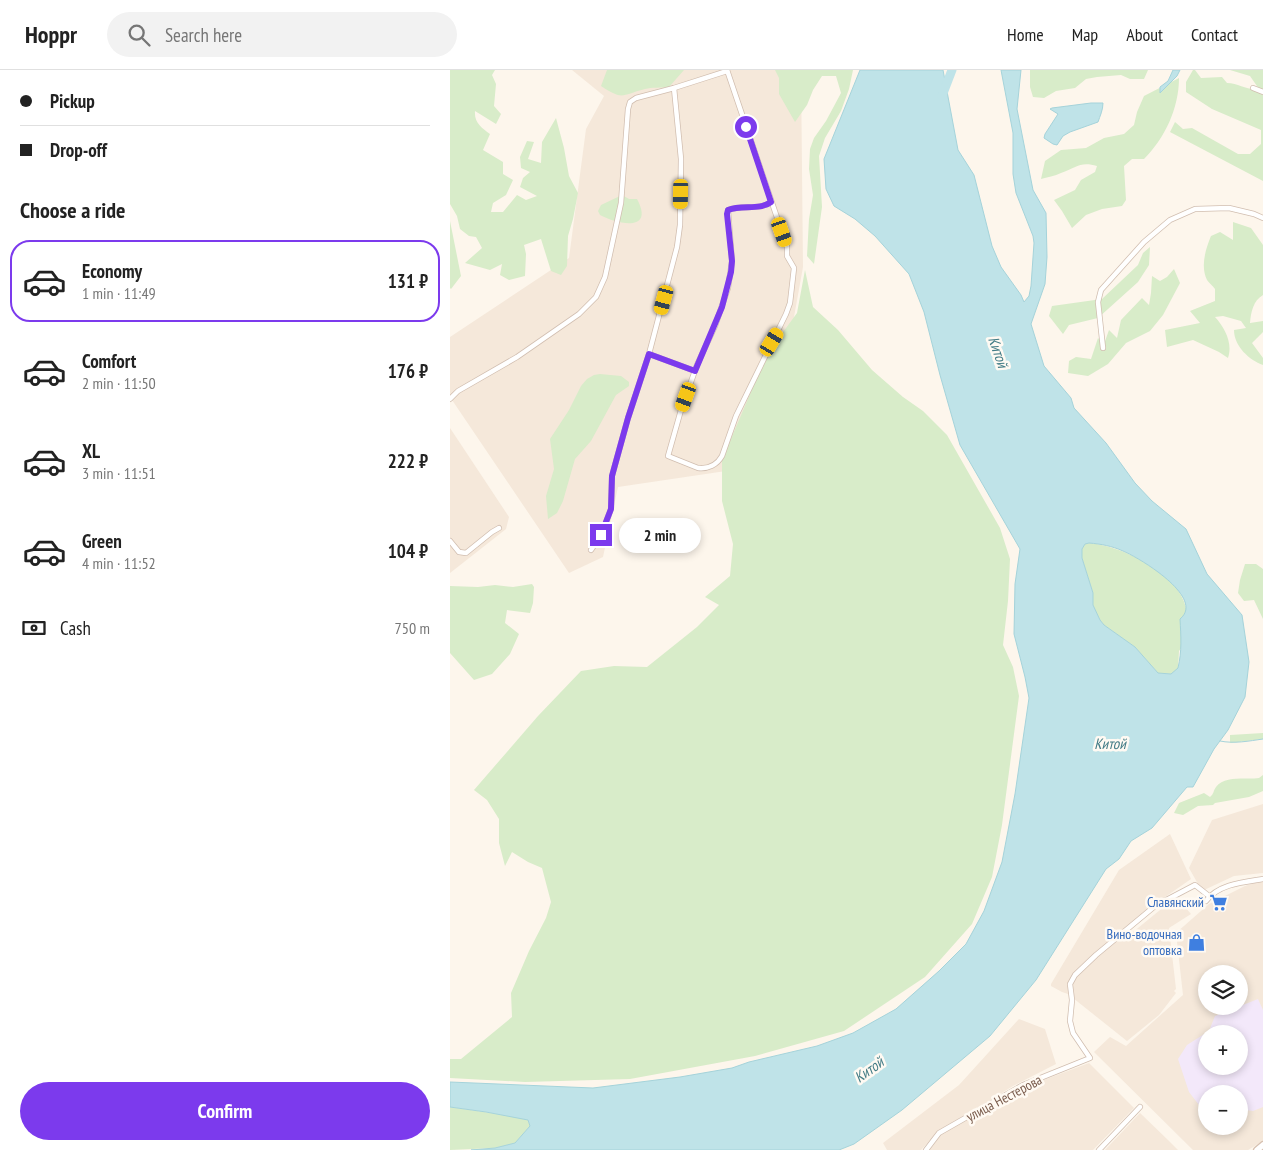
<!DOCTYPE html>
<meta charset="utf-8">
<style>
body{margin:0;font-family:"PT Sans Narrow",sans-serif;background:#f2f2f2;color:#222;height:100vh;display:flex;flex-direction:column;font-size:19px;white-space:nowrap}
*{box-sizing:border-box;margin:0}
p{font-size:16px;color:#767676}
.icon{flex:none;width:28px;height:28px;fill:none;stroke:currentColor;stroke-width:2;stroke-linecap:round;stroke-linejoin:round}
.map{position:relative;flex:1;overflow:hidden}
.side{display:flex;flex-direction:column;background:#fff;width:450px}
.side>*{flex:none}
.guide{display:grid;align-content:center;height:110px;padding:0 20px;background:#fff}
.controls{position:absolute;left:748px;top:895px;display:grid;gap:10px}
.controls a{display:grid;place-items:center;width:50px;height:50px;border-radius:50%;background:#fff;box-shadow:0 2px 8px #0003;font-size:25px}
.end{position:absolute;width:22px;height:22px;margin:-11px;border:6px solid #7c3aed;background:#fff;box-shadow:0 0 0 2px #fff}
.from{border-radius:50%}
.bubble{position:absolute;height:35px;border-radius:18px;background:#fff;box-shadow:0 2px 8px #0003;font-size:16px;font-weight:800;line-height:35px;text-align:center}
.car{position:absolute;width:15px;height:30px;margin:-15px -8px;border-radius:6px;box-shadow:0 0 4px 1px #0007;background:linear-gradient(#f5c518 24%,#345 0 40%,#f5c518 0 76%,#345 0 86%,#f5c518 0)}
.guide b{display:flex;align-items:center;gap:18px;height:48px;font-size:19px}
.guide b+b{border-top:1px solid #e0e0e0}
.guide i{width:12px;height:12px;background:#222}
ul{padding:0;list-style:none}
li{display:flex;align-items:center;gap:15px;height:82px;margin:0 10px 8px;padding:0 10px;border:2px solid transparent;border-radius:20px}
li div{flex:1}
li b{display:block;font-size:19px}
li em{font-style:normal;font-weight:800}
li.active{border-color:#7c3aed}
li>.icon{width:45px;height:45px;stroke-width:1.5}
h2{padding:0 20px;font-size:22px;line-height:60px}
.pay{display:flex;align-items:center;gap:12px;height:55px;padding:0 20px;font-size:19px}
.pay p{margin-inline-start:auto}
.cta{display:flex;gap:10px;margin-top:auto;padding:10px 20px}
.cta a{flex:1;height:58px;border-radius:30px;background:#7c3aed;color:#fff;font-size:20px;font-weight:800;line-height:58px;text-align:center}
header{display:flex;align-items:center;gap:30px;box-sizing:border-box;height:70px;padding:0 25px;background:#fff;border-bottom:1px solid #e0e0e0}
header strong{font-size:24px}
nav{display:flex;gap:28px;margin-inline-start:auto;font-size:18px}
.search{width:350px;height:45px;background:#f2f2f2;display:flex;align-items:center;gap:12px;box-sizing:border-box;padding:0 18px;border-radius:28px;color:#767676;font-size:19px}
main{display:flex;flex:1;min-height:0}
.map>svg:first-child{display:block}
.residential{fill:#f5e8da;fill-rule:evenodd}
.education{fill:#f3e8fa;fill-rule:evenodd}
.green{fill:#d8ecc9}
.water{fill:#bfe3e8;stroke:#a5d3da;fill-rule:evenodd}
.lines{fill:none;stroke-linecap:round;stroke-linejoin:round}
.stream{stroke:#a5d3da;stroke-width:1}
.river{stroke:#bfe3e8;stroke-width:9}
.street-casing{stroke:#d1beb0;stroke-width:6}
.secondary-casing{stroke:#d6c0b0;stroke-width:8}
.street{stroke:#fff;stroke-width:4.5}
.secondary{stroke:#fff;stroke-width:5.5}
.route{stroke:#7c3aed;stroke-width:6}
.labels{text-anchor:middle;stroke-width:5;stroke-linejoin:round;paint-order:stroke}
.shop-label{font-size:14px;fill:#366cbe;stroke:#fffaf3;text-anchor:end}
.street-label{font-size:14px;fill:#7a5c4d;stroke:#fffaf3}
.water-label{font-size:15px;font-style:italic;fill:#437c86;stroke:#fffaf3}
</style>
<header>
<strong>Hoppr</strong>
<div class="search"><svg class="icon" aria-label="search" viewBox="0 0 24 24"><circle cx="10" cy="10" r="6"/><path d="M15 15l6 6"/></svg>Search here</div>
<nav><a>Home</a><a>Map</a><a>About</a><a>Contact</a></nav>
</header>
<main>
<section class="side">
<div class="guide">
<b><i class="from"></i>Pickup</b>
<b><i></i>Drop-off</b>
</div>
<h2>Choose a ride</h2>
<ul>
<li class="active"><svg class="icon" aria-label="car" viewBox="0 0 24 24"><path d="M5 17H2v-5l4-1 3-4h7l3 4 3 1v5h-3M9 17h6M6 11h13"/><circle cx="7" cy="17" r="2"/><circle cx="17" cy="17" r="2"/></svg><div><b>Economy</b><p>1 min · 11:49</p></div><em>131 ₽</em></li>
<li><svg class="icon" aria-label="car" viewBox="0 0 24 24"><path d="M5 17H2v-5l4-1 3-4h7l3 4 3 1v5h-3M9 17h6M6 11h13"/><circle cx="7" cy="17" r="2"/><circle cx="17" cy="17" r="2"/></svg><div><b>Comfort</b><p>2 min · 11:50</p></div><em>176 ₽</em></li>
<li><svg class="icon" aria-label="car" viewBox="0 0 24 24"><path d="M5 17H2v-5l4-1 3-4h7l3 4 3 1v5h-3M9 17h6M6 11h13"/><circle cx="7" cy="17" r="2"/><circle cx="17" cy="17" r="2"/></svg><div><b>XL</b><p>3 min · 11:51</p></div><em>222 ₽</em></li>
<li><svg class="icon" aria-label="car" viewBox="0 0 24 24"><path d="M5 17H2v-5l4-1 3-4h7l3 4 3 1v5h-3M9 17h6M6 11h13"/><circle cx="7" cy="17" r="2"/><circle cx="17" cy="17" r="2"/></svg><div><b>Green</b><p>4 min · 11:52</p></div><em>104 ₽</em></li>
</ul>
<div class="pay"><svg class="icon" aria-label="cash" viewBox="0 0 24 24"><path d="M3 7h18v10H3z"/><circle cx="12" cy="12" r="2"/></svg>Cash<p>750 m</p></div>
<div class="cta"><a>Confirm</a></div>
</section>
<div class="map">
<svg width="813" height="1080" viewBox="0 0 813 1080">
<rect width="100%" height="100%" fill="#fdf6ec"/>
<g class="residential">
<polygon points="122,0 351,0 353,197 342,258 276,401 168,417 153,487 119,503 0,327 0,267 119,188 136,59 154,26"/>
<polygon points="0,358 59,447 56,459 0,503"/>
<polygon points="813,734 813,803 784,806 752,821 739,798 762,750"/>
<polygon points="720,764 741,809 692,843 695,847 675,865 677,867 726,827 741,844 719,858 726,919 724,921 726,923 709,945 677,971 618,924 612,922 601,916 601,914 669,800"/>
<path d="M813,810V1071L798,1080H743L644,982L660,967L676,976L733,925L726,863L759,834L795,816ZM756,904H789V936H756ZM756,964H789V996H756ZM756,1024H789V1056H756Z"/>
<polygon points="569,949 595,959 606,994 563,1016 485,1065 471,1080 437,1080 433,1073 509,1015"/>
<polygon points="639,993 684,1038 643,1080 477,1080 486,1067 575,1017"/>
<polygon points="690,1043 719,1071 728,1080 655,1080"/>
</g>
<path class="education" d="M808,929L813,940V1037L803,1041L789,1039V1024H756V1036L749,1035L739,1022L728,989L737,975L759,961L765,946ZM756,964H789V996H756Z"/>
<g class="green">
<path d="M0,0H45L42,5L46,14L44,36L51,44L46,54L25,41C24,53 32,58 40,64L33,80L53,92V104L63,110L56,125L43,133L41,142H53L67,125L76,130L87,126L70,117L73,108L80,102L71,98L70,87L77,71L84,72L78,89L91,93L92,72L106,48L114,78L119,106L128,123L123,149L118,166L117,196L111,205L101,201L91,169L74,175L76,184L75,206L59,210L50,205L52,194L40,200L15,193L32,178L26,167L19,166L10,159L7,146L0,134Z"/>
<path d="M157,0H234L219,17C211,18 202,17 195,19C171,25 174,31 151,16Z"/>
<polygon points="325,0 403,0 399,19 391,41 375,68 369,86 372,137 364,194 357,186 359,149 363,125 359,99 360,79 364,68 376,51 391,23 386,6 372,6 363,20 357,35 345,52 329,24 329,8"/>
<polygon points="580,0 698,0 694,9 680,9 671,5 647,7 636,9 625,18 606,21 594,28 583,27 580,17"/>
<path d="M743,0H745L751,8L772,7L777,13C789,13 797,21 809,19L800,6L780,0H813V111L720,62L725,52L733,59L742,58L788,84H800L811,74V60L762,39L736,22V12Z"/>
<path d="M729,8C729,38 715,68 694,89H682L674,96L676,130L672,136L652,139L636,145L622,158L612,141L604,130L625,120L631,110L645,102L647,96C630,91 626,98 611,103C605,106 597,107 591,109L595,91L611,80L636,78L654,68L674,64L684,55L687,42L694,26Z"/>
<path d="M172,125L179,129H187C205,163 167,154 150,145L148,141L151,135Z"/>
<polygon points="0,151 11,206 1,219 0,218"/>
<path d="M783,152L801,158L813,175V225C803,231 801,242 800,253L813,251V262L802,273L813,288V295C799,290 784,276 784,260L796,258L791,251L773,246L765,247C775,258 783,273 778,288L769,282L743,270L717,277L715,260L750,253L740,241L765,231V219C763,216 759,213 757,210C750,196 756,178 761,166L770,162L783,170Z"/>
<polygon points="700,177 699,195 688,212 648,248 619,255 613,264 599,246 602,236 652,229 688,195 693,183"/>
<polygon points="724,199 730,213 713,245 700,261 676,273 658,294 638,306 618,303 619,291 626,287 641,289 648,268 654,274 659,260 667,268 671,250 692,228 699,235 701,223 702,206 710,211 717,207"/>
<polygon points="355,200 363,237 388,260 422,300 453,327 473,341 497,365 550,458 560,489 558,531 553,575 563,597 569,626 552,755 542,807 522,854 475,907 394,961 305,986 180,1009 75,1012 0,1008 0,989 11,989 62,947 61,923 79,881 96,848 101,832 92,798 78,792 62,782 55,796 49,773 49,749 37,730 24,720 88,646 131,601 164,596 197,597 247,557 269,535 255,527 280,506 283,474 272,431 272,390 317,284 347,243"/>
<polygon points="150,304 171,306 179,312 179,316 166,325 141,371 125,389 113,431 107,443 98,449 96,426 104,399 100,369 119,340 131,316 137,309 144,305"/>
<path d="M639,473C672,476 729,503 736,538C738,548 732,565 732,577L729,581L728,599L721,604L708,603L685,577L654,555L650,550L643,535V523L632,488V479L635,474Z"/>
<polygon points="795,494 806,494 813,499 813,549 804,530 794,531 788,523 790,510"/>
<polygon points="82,514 84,517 83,533 80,543 57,540 55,553 69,564 60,584 42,604 24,610 0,583 0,516 28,517 45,515 63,517"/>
<polygon points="813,663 813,669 780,673 780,665"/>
<path d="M813,705V721L799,727L765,733L763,735L748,736L733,745L724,743L729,733L754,723L760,727C764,724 763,721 766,717C775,705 797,710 809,708Z"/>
<polygon points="0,1037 69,1047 78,1050 80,1056 65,1073 45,1078 0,1080"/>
</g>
<g class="water">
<path d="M410,0H493L508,80L524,105L542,176L551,197L571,225L574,232L579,226L581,216L584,173L583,166L566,123L563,104V63L551,0H571L567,39L583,120L596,143L597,187L595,214L581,254L594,296L621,328L624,338L656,373L685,413L702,431L736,459L757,504L792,545L799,592L795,627L778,660L764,679L743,717H737L702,758L681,771L669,789L656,799L586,910L540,966L452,1040L404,1074L389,1080H21L45,1078L65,1073L80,1056L78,1050L36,1042L0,1037V1012L143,1018L230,1007L282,998L299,992L367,976L403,963L446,939L489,901L516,874L534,841L552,792L565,724L579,628L575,607L564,564L565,514L570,479L510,375L490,305L474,242L459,204L425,166L405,149L384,136L376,119L374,89ZM639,473C651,474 662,476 673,481C690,488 756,528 730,549C731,567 732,581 728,598L721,604L708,603L685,577L654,555L650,550L643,535V523L632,488V479L635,474Z"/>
<polygon points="723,0 730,0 727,6 710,23 710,17 718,11"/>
<path d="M641,33H653C653,40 650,46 648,52L620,62L613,66L607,75L603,74L594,68L595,64L608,44L600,39L602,38Z"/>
</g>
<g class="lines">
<path class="stream" d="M770,671C784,674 799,671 813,669"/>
<polyline class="river" points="492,26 502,0"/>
<defs>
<g id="street">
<path d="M277,0L337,177V186L344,198L340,233L336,244L286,346L272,386C267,395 258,399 248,398L218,386L231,340L247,295L265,256L278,218L282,191L278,140C292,134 309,141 321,132"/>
<polyline points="803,18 813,22"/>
<polyline points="653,278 648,232 651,220 694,172 720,150 745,139 779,138 804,144 813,148"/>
<polyline points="199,284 245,301"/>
<polyline points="0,329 8,321 67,287 129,244 146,227 155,207 171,133 178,39 180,32 186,28 224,18 277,1"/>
<polyline points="0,471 9,482 16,483 42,462 49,458"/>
<polyline points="141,480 151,465 161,439 162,406 165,395 178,348 199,284 227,177 230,155 231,89 224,18"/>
<path d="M756,831C768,814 794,812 813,809"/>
<polyline points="476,1080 489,1063 573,1015 640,988 623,963 620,951 622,930 620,914 625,905 646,885 705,836 745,815 759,826"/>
<polyline points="649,1080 690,1037"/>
</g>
<polyline id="secondary" points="807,1080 813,1075"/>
</defs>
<use href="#street" class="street-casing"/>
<use href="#secondary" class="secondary-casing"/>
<use href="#street" class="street"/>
<use href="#secondary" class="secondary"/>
</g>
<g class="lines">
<path class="route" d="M151,465L161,439L162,406L165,395L178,348L199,284L245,301L272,237L281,202L282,191L277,144L278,140C292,134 309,141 321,132L296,57"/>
</g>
<defs>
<symbol id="supermarket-bare" viewBox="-9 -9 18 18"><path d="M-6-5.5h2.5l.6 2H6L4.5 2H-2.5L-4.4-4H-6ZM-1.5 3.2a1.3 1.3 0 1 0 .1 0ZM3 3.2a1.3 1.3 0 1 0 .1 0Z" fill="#3f7fe0" stroke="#fffaf3" stroke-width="2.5" paint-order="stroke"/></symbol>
<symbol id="shop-bare" viewBox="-9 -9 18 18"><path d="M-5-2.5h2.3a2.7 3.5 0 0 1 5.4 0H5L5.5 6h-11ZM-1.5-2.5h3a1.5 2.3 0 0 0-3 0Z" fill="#3f7fe0" stroke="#fffaf3" stroke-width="2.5" paint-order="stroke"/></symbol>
</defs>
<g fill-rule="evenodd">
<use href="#supermarket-bare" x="756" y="820" width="25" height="25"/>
<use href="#shop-bare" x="734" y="860" width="25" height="25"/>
</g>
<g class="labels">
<g class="shop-label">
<text x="754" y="837">Славянский</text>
<text x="732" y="869">Вино-водочная<tspan x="732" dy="16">оптовка</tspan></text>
</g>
<g class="street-label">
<text transform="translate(554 1028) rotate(-28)" y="5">улица Нестерова</text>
</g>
<g class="water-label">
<text transform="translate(548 282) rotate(71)" y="5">Китой</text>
<text x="660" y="679">Китой</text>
<text transform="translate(419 1000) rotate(-36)" y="5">Китой</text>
</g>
</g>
</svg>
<div class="controls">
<a><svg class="icon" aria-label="layers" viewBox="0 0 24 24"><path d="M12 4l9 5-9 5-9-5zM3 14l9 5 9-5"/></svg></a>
<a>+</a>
<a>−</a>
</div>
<i class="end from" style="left:296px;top:57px"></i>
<i class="end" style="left:151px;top:465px"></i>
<div class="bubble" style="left:169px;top:448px;width:82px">2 min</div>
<i class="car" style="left:231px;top:124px;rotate:181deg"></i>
<i class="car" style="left:332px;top:162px;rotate:161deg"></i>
<i class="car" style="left:214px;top:230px;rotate:195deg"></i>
<i class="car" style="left:322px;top:272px;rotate:31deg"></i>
<i class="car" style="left:236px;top:327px;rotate:200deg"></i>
</div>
</main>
